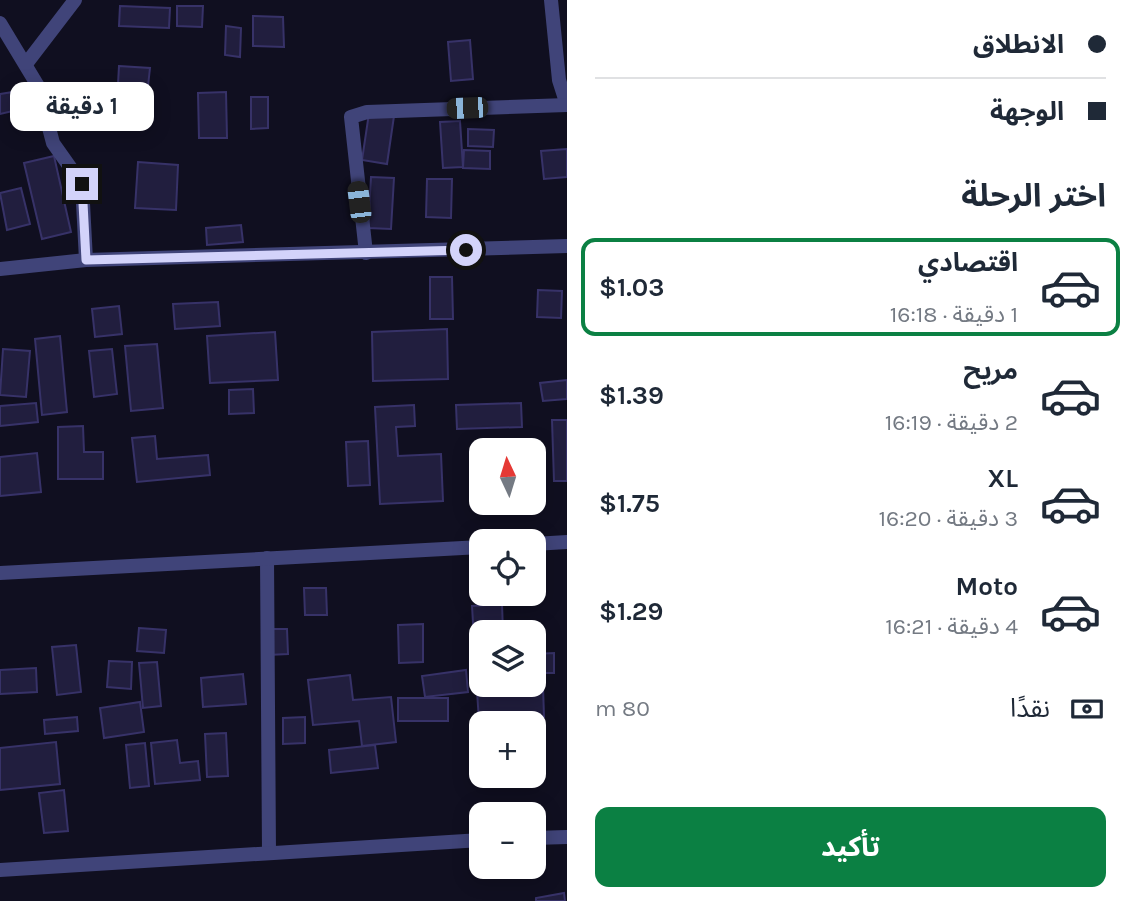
<!DOCTYPE html>
<html lang="ar">
<meta charset="utf-8">
<style>
body{margin:0;font-family:Karla,"Noto Sans Arabic",sans-serif;background:#f6f6f7;color:#1f2937;direction:rtl;height:100vh;display:flex;flex-direction:column;font-size:26px;white-space:nowrap}
*{box-sizing:border-box;margin:0}
p{font-size:23px;color:#747a83}
.icon{flex:none;width:38px;height:38px;fill:none;stroke:currentColor;stroke-width:2;stroke-linecap:round;stroke-linejoin:round}
.map{position:relative;flex:1;overflow:hidden;direction:ltr}
.drawer{display:flex;flex-direction:column;background:#fff;width:567px}
.drawer>*{flex:none}
.hud{display:grid;align-content:center;height:154px;padding:0 28px;background:#fff}
.needle{width:46px;rotate:356deg}
.buttons{position:absolute;left:469px;top:438px;display:grid;gap:14px}
.buttons a{display:grid;place-items:center;width:77px;height:77px;border-radius:14px;background:#fff;box-shadow:0 4px 18px #0003;font-size:35px}
.end{position:absolute;width:32px;height:32px;margin:-16px;border:9px solid #d3d3fa;background:#111;box-shadow:0 0 0 4px #111}
.from{border-radius:50%}
.bubble{position:absolute;height:49px;border-radius:14px;background:#fff;box-shadow:0 4px 18px #0003;font-size:23px;font-weight:700;line-height:49px;text-align:center;direction:rtl}
.car{position:absolute;width:21px;height:42px;margin:-21px -10px;border-radius:9px;box-shadow:0 0 5px 2px #0007;background:linear-gradient(#222 24%,#8ab4d8 0 40%,#222 0 76%,#8ab4d8 0 86%,#222 0)}
.hud b{display:flex;align-items:center;gap:24px;height:66px;font-size:26px}
.hud b+b{border-top:2px solid #e0e1e3}
.hud i{width:18px;height:18px;background:#1f2937}
ul{padding:0;list-style:none}
li{display:flex;align-items:center;gap:21px;height:98px;margin:0 14px 10px;padding:0 14px;border:4px solid transparent;border-radius:14px}
li div{flex:1}
li b{display:block;font-size:26px}
li em{font-style:normal;font-weight:700}
li.current{border-color:#0b8043}
li>.icon{width:63px;height:63px;stroke-width:1.5}
h2{padding:0 28px;font-size:32px;line-height:84px}
.pay{display:flex;align-items:center;gap:18px;height:77px;padding:0 28px;font-size:26px}
.pay p{margin-inline-start:auto}
.action{display:flex;gap:14px;margin-top:auto;padding:14px 28px}
.action a{flex:1;height:80px;border-radius:14px;background:#0b8043;color:#fff;font-size:28px;font-weight:700;line-height:80px;text-align:center}
main{display:flex;flex:1;min-height:0}
.map>svg:first-child{display:block}
.building{fill:#211e3e;stroke:#373268;stroke-width:2}
.lines{fill:none;stroke-linecap:round;stroke-linejoin:round}
.street{stroke:#404479;stroke-width:14}
.route{stroke:#d3d3fa;stroke-width:9}
</style>
<main>
<section class="drawer">
<div class="hud">
<b><i class="from"></i>الانطلاق</b>
<b><i></i>الوجهة</b>
</div>
<h2>اختر الرحلة</h2>
<ul>
<li class="current"><svg class="icon" aria-label="car" viewBox="0 0 24 24"><path d="M5 17H2v-5l4-1 3-4h7l3 4 3 1v5h-3M9 17h6M6 11h13"/><circle cx="7" cy="17" r="2"/><circle cx="17" cy="17" r="2"/></svg><div><b>اقتصادي</b><p>1 دقيقة · 16:18</p></div><em>$1.03</em></li>
<li><svg class="icon" aria-label="car" viewBox="0 0 24 24"><path d="M5 17H2v-5l4-1 3-4h7l3 4 3 1v5h-3M9 17h6M6 11h13"/><circle cx="7" cy="17" r="2"/><circle cx="17" cy="17" r="2"/></svg><div><b>مريح</b><p>2 دقيقة · 16:19</p></div><em>$1.39</em></li>
<li><svg class="icon" aria-label="car" viewBox="0 0 24 24"><path d="M5 17H2v-5l4-1 3-4h7l3 4 3 1v5h-3M9 17h6M6 11h13"/><circle cx="7" cy="17" r="2"/><circle cx="17" cy="17" r="2"/></svg><div><b>XL</b><p>3 دقيقة · 16:20</p></div><em>$1.75</em></li>
<li><svg class="icon" aria-label="car" viewBox="0 0 24 24"><path d="M5 17H2v-5l4-1 3-4h7l3 4 3 1v5h-3M9 17h6M6 11h13"/><circle cx="7" cy="17" r="2"/><circle cx="17" cy="17" r="2"/></svg><div><b>Moto</b><p>4 دقيقة · 16:21</p></div><em>$1.29</em></li>
</ul>
<div class="pay"><svg class="icon" aria-label="cash" viewBox="0 0 24 24"><path d="M3 7h18v10H3z"/><circle cx="12" cy="12" r="2"/></svg>نقدًا<p>80 m</p></div>
<div class="action"><a>تأكيد</a></div>
</section>
<div class="map">
<svg width="567" height="901" viewBox="0 0 567 901">
<rect width="100%" height="100%" fill="#100f20"/>
<g class="building">
<polygon points="120,6 170,8 169,28 119,26"/>
<polygon points="177,6 203,6 202,27 177,26"/>
<polygon points="253,16 283,17 284,47 253,46"/>
<polygon points="226,26 241,28 240,57 225,55"/>
<polygon points="470,40 473,79 451,81 448,42"/>
<polygon points="119,66 150,68 148,86 118,84"/>
<polygon points="13,92 17,110 0,114 0,94"/>
<polygon points="226,92 227,138 199,138 198,93"/>
<polygon points="251,97 268,97 268,128 251,129"/>
<polygon points="369,113 394,116 387,164 362,160"/>
<polygon points="460,121 463,167 443,168 440,122"/>
<polygon points="468,129 494,130 493,147 468,146"/>
<polygon points="567,149 567,177 544,179 541,151"/>
<polygon points="464,150 490,151 490,169 463,168"/>
<polygon points="54,156 71,232 42,239 24,163"/>
<polygon points="138,162 178,165 176,210 135,208"/>
<polygon points="371,177 394,178 391,229 368,228"/>
<polygon points="427,179 452,179 451,218 426,217"/>
<polygon points="21,188 30,224 7,230 0,193"/>
<polygon points="241,225 243,242 207,245 206,228"/>
<polygon points="430,277 452,277 453,319 430,319"/>
<polygon points="538,290 562,291 561,318 537,317"/>
<polygon points="218,302 220,326 175,329 173,304"/>
<polygon points="119,306 122,334 95,337 92,309"/>
<polygon points="447,329 448,379 373,381 372,332"/>
<polygon points="275,332 278,380 210,383 207,336"/>
<polygon points="60,336 67,412 42,415 35,339"/>
<polygon points="157,344 163,408 131,411 125,346"/>
<polygon points="3,349 30,351 26,397 0,395"/>
<polygon points="112,349 117,394 94,397 89,351"/>
<polygon points="567,380 567,399 543,401 540,383"/>
<polygon points="253,389 254,413 229,414 229,390"/>
<polygon points="36,403 38,422 0,426 0,406"/>
<polygon points="521,403 522,427 457,429 456,405"/>
<polygon points="414,405 415,426 396,427 398,456 441,454 443,501 380,504 375,407"/>
<polygon points="552,420 567,420 567,481 554,481"/>
<polygon points="83,426 84,452 103,452 103,479 58,479 58,427"/>
<polygon points="155,436 157,459 208,455 210,475 137,482 132,438"/>
<polygon points="368,441 370,485 348,486 346,442"/>
<polygon points="37,453 41,492 0,496 0,457"/>
<polygon points="304,588 326,588 327,615 305,615"/>
<polygon points="502,604 503,632 481,632 481,684 506,684 506,687 477,689 472,606"/>
<polygon points="423,624 423,662 399,663 398,625"/>
<polygon points="139,628 166,630 164,653 137,651"/>
<polygon points="268,629 287,629 288,654 268,655"/>
<polygon points="76,645 81,692 57,695 52,647"/>
<polygon points="554,653 554,673 534,673 534,654"/>
<polygon points="109,661 132,662 131,689 107,687"/>
<polygon points="157,662 161,706 143,708 139,663"/>
<polygon points="36,668 37,692 0,694 0,670"/>
<polygon points="466,670 468,692 425,697 422,676"/>
<polygon points="243,674 246,704 203,707 201,678"/>
<polygon points="350,675 353,700 391,697 396,742 362,746 359,721 313,725 308,680"/>
<polygon points="543,686 544,717 479,721 477,691"/>
<rect x="398" y="698" width="50" height="23"/>
<polygon points="140,702 144,732 104,738 100,708"/>
<polygon points="77,717 78,731 45,734 44,720"/>
<polygon points="305,717 305,743 283,744 283,718"/>
<polygon points="226,733 228,776 207,777 205,734"/>
<polygon points="177,740 180,763 198,761 200,780 155,784 151,743"/>
<polygon points="56,742 60,784 0,790 0,748"/>
<polygon points="145,743 149,786 130,788 126,745"/>
<polygon points="375,745 378,768 331,773 329,750"/>
<polygon points="64,790 68,831 44,833 39,793"/>
<polygon points="564,893 565,901 536,901 536,898"/>
</g>
<g class="lines">
<g class="street">
<polyline points="551,0 559,80 567,105"/>
<polyline points="0,23 38,86 53,143 82,184 86,260"/>
<polyline points="26,64 75,0"/>
<polyline points="366,253 351,117 367,112 567,105"/>
<polyline points="0,269 86,260 567,246"/>
<polyline points="534,544 567,542"/>
<polyline points="267,558 269,853"/>
<polyline points="0,573 481,547"/>
<polyline points="534,838 567,837"/>
<polyline points="0,870 481,840"/>
</g>
</g>
<g class="lines">
<polyline class="route" points="82,184 86,260 466,250"/>
</g>
</svg>
<div class="buttons">
<a><svg class="needle" viewBox="-14 -14 28 28"><path d="M0-13l5 13h-10z" fill="#e53935"/><path d="M0 13l5-13h-10z" fill="#747a83"/></svg></a>
<a><svg class="icon" aria-label="locate" viewBox="0 0 24 24"><circle cx="12" cy="12" r="6"/><path d="M12 2v4M12 18v4M2 12h4M18 12h4"/></svg></a>
<a><svg class="icon" aria-label="layers" viewBox="0 0 24 24"><path d="M12 4l9 5-9 5-9-5zM3 14l9 5 9-5"/></svg></a>
<a>+</a>
<a>−</a>
</div>
<i class="end from" style="left:466px;top:250px"></i>
<i class="end" style="left:82px;top:184px"></i>
<div class="bubble" style="left:10px;top:82px;width:144px">1 دقيقة</div>
<i class="car" style="left:467px;top:108px;rotate:268deg"></i>
<i class="car" style="left:359px;top:202px;rotate:353deg"></i>
</div>
</main>
